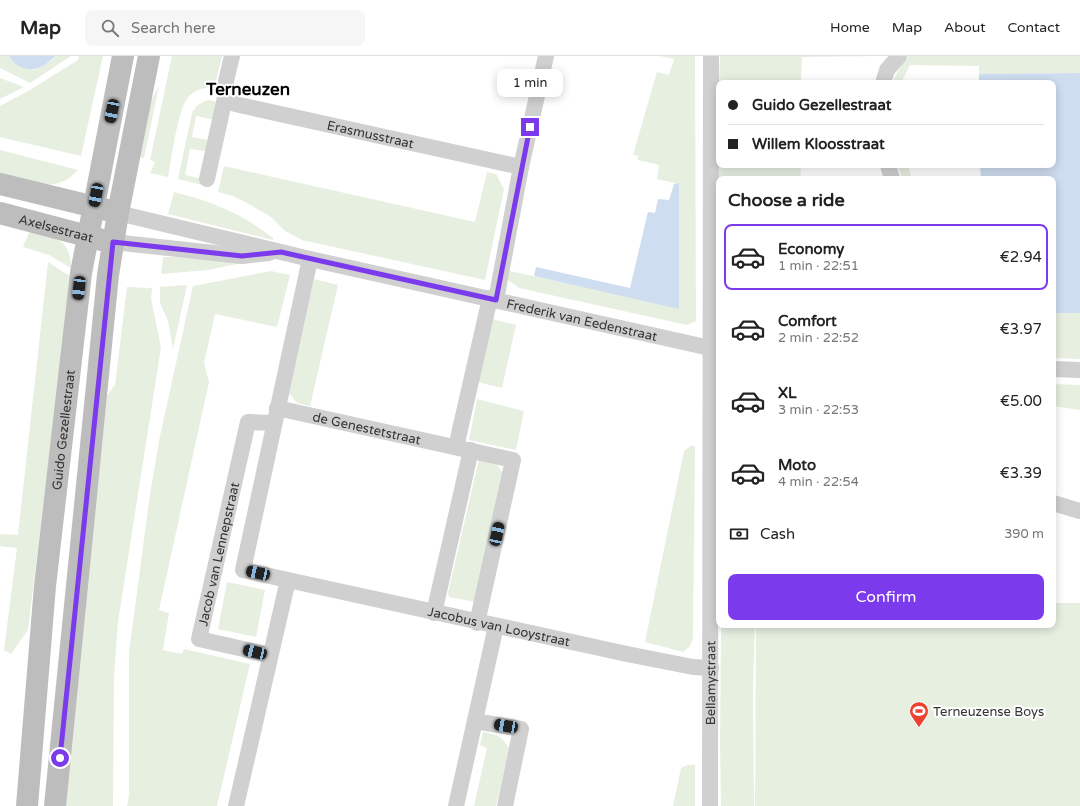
<!DOCTYPE html>
<meta charset="utf-8">
<style>
body{margin:0;font-family:"Varela Round",sans-serif;background:#f6f6f6;color:#222;height:100vh;display:flex;flex-direction:column;font-size:15px;white-space:nowrap}
*{box-sizing:border-box;margin:0}
p{font-size:13px;color:#767676}
.icon{flex:none;width:22px;height:22px;fill:none;stroke:currentColor;stroke-width:2;stroke-linecap:round;stroke-linejoin:round}
.map{position:relative;flex:1;overflow:hidden}
.sheet{position:absolute;left:716px;top:120px;width:340px;height:452px;display:flex;flex-direction:column;background:#fff;border-radius:8px;box-shadow:0 2px 10px #0003}
.sheet>*{flex:none}
.top-card{position:absolute;left:716px;top:24px;width:340px;height:88px;border-radius:8px;box-shadow:0 2px 10px #0003;display:grid;align-content:center;height:88px;padding:0 12px;background:#fff}
.end{position:absolute;width:18px;height:18px;margin:-9px;border:5px solid #7c3aed;background:#fff;box-shadow:0 0 0 2px #fff}
.from{border-radius:50%}
.bubble{position:absolute;height:28px;border-radius:8px;background:#fff;box-shadow:0 2px 10px #0003;font-size:13px;font-weight:600;line-height:28px;text-align:center}
.car{position:absolute;width:12px;height:24px;margin:-12px -6px;border-radius:5px;box-shadow:0 0 3px 1px #0007;background:linear-gradient(#222 24%,#8ab4d8 0 40%,#222 0 76%,#8ab4d8 0 86%,#222 0)}
.top-card b{display:flex;align-items:center;gap:14px;height:38px;font-size:15px}
.top-card b+b{border-top:1px solid #e0e0e0}
.top-card i{width:10px;height:10px;background:#222}
ul{padding:0;list-style:none}
li{display:flex;align-items:center;gap:12px;height:66px;margin:0 8px 6px;padding:0 4px;border:2px solid transparent;border-radius:8px}
li div{flex:1}
li b{display:block;font-size:15px}
li em{font-style:normal;font-weight:600}
li.active{border-color:#7c3aed}
li>.icon{width:36px;height:36px;stroke-width:1.5}
h2{padding:0 12px;font-size:18px;line-height:48px}
.pay{display:flex;align-items:center;gap:10px;height:44px;padding:0 12px;font-size:15px}
.pay p{margin-inline-start:auto}
.action{display:flex;gap:8px;margin-top:auto;padding:8px 12px}
.action a{flex:1;height:46px;border-radius:8px;background:#7c3aed;color:#fff;font-size:16px;font-weight:600;line-height:46px;text-align:center}
header{display:flex;align-items:center;gap:24px;box-sizing:border-box;height:56px;padding:0 20px;background:#fff;border-bottom:1px solid #e0e0e0}
header strong{font-size:19px}
nav{display:flex;gap:22px;margin-inline-start:auto;font-size:14px}
.search{width:280px;height:36px;background:#f6f6f6;display:flex;align-items:center;gap:10px;box-sizing:border-box;padding:0 14px;border-radius:8px;color:#767676;font-size:15px}
.map>svg:first-child{display:block}
.green{fill:#e7efe1}
.water{fill:#ceddef}
.lines{fill:none;stroke-linecap:round;stroke-linejoin:round}
.street{stroke:#d0d0d0;stroke-width:16}
.secondary{stroke:#bdbdbd;stroke-width:22}
.route{stroke:#7c3aed;stroke-width:5}
.labels{text-anchor:middle;stroke-width:4;stroke-linejoin:round;paint-order:stroke}
.street-label{font-size:13px;fill:#333;stroke:#fff}
.poi-label{font-size:13px;fill:#333;stroke:#fff;text-anchor:start}
.district-label{font-size:17px;font-weight:bold;fill:#000;stroke:#fff}
</style>
<header>
<strong>Map</strong>
<div class="search"><svg class="icon" aria-label="search" viewBox="0 0 24 24"><circle cx="10" cy="10" r="6"/><path d="M15 15l6 6"/></svg>Search here</div>
<nav><a>Home</a><a>Map</a><a>About</a><a>Contact</a></nav>
</header>
<div class="map">
<svg width="1080" height="750" viewBox="0 0 1080 750">
<rect width="100%" height="100%" fill="#fff"/>
<g class="green">
<polygon points="0,0 9,0 13,6 34,14 51,5 55,0 71,0 30,27 0,12"/>
<polygon points="79,0 103,0 81,100 0,81 0,50 30,34 78,4"/>
<path d="M172,0H222L215,30C205,32 196,33 189,40C178,50 171,105 168,121L150,117L155,106L150,104Z"/>
<polygon points="660,0 695,0 696,265 687,269 519,232 508,224 510,215 679,252 679,128 657,123 659,109 638,104 638,100 633,99 657,16 669,19 674,3"/>
<polygon points="720,0 878,0 802,1 801,27 719,27"/>
<polygon points="908,0 1080,0 1080,17 979,18 979,10 910,9 901,27 892,27 903,6"/>
<polygon points="0,22 24,31 0,43"/>
<polygon points="159,30 144,102 138,101 147,52"/>
<path d="M209,44L218,46L216,64L196,60L192,81L212,85L208,93L204,95L190,93L185,119L211,125L210,131L178,123L192,57C196,50 200,46 209,44Z"/>
<polygon points="719,74 719,109 801,109 800,123 722,123 719,121"/>
<path d="M0,94L78,114C74,117 70,122 66,124C46,134 20,127 0,123Z"/>
<polygon points="897,109 908,109 912,123 903,123"/>
<polygon points="224,110 475,166 487,116 496,118 504,133 485,224 302,184 285,175 271,161 249,148 233,140 218,136"/>
<path d="M174,136C211,145 243,158 273,182V184L168,158Z"/>
<path d="M30,174C54,182 71,182 71,212L49,199L23,191Z"/>
<polygon points="163,201 241,202 241,207 208,214 161,218"/>
<polygon points="48,206 71,221 28,574 11,598 4,594 17,492 0,490 0,478 18,479"/>
<polygon points="271,215 290,219 277,271 215,258 204,307 209,326 159,554 169,557 163,594 182,598 184,593 250,608 217,750 127,750 129,739 129,596 150,438 160,380 193,230"/>
<polygon points="314,223 338,229 310,350 297,347 289,337"/>
<polygon points="187,229 173,293 168,265 160,247 160,231"/>
<polygon points="127,231 152,232 151,243 161,291 118,566 114,619 113,750 64,750 107,340 115,329"/>
<polygon points="1053,257 1080,257 1080,303 1053,302"/>
<polygon points="488,262 516,269 502,332 473,325"/>
<polygon points="1053,328 1080,329 1080,354 1053,350"/>
<polygon points="477,343 524,355 516,394 469,384"/>
<polygon points="691,390 695,390 693,582 690,590 683,596 645,586 684,395"/>
<polygon points="479,403 496,407 502,416 475,546 449,541 448,537"/>
<polygon points="227,526 265,534 256,581 218,573"/>
<polygon points="1053,547 1080,547 1080,750 755,750 756,569 1053,569"/>
<polygon points="721,569 755,569 753,632 754,750 721,750 720,688"/>
<path d="M483,676C498,679 501,679 509,692L496,750H474L487,692L480,689Z"/>
<polygon points="688,709 695,709 695,750 673,750 681,712"/>
</g>
<g class="water">
<path d="M9,0H55C41,16 21,19 9,0Z"/>
<polygon points="1080,17 1080,257 1053,257 1053,123 981,123 980,109 1053,109 1053,27 979,27 979,18"/>
<polygon points="679,127 679,253 534,220 536,211 630,232 648,156 655,157 658,143 669,144 674,128"/>
</g>
<g class="lines">
<g class="street">
<polyline points="883,27 887,14 899,0"/>
<path id="s1" d="M226,37L235,48L521,111"/>
<polyline points="888,109 892,123"/>
<polyline points="207,123 226,37 226,25 232,0"/>
<path id="s2" d="M118,157L310,203L719,294"/>
<polyline points="113,186 242,200 269,197"/>
<polyline points="496,244 521,111 546,0"/>
<polyline points="1053,313 1080,314"/>
<path id="s3" d="M277,352L513,404L477,567"/>
<polyline points="456,391 490,242"/>
<polyline points="1053,447 1080,455"/>
<path id="s4" d="M288,524L627,598L693,611L711,612"/>
<polyline points="434,557 471,394"/>
<path id="s5" d="M270,599L199,583L248,366L273,367"/>
<polyline points="475,665 521,673 505,750"/>
<polyline points="236,750 288,524 243,514 310,203"/>
<polyline points="456,750 496,570"/>
<path id="s6" d="M710,750L711,0"/>
</g>
<g class="secondary">
<polyline points="0,128 107,154"/>
<path id="s7" d="M0,157L102,184"/>
<path id="s8" d="M27,750L45,530L81,217L123,0"/>
<polyline points="55,750 108,219 118,157 149,0"/>
</g>
</g>
<g class="lines">
<polyline class="route" points="60,702 113,186 242,200 281,196 496,244 530,71"/>
</g>
<defs>
<symbol id="stadium-pin" viewBox="-11 -11 22 30"><path d="M0 17L-7.5 6A9.5 9.5 0 1 1 7.5 6Z" fill="#ed4232" stroke="#fff"/><path d="M0-5a6.5 5 0 1 0 0 10a6.5 5 0 1 0 0-10ZM-3.5-1.8h7v3.6h-7Z" fill="#fff"/></symbol>
</defs>
<g fill-rule="evenodd">
<use href="#stadium-pin" x="908" y="644" width="22" height="30"/>
</g>
<g class="labels">
<g class="street-label">
<text dy="5" stroke="none"><textPath href="#s1" startOffset="153">Erasmusstraat</textPath></text>
<text dy="5" stroke="none"><textPath href="#s7" startOffset="58">Axelsestraat</textPath></text>
<text dy="5" stroke="none"><textPath href="#s2" startOffset="476">Frederik van Eedenstraat</textPath></text>
<text dy="5" stroke="none"><textPath href="#s3" startOffset="92">de Genestetstraat</textPath></text>
<text dy="5" stroke="none"><textPath href="#s8" startOffset="378">Guido Gezellestraat</textPath></text>
<text dy="5" stroke="none"><textPath href="#s5" startOffset="160">Jacob van Lennepstraat</textPath></text>
<text dy="5" stroke="none"><textPath href="#s4" startOffset="216">Jacobus van Looystraat</textPath></text>
<text dy="5" stroke="none"><textPath href="#s6" startOffset="123">Bellamystraat</textPath></text>
</g>
<g class="poi-label">
<text x="933" y="660">Terneuzense Boys</text>
</g>
<g class="district-label">
<text x="248" y="39">Terneuzen</text>
</g>
</g>
</svg>
<i class="end from" style="left:60px;top:702px"></i>
<i class="end" style="left:530px;top:71px"></i>
<div class="bubble" style="left:497px;top:13px;width:66px">1 min</div>
<i class="car" style="left:112px;top:55px;rotate:191deg"></i>
<i class="car" style="left:96px;top:139px;rotate:191deg"></i>
<i class="car" style="left:79px;top:232px;rotate:186deg"></i>
<i class="car" style="left:497px;top:478px;rotate:12deg"></i>
<i class="car" style="left:258px;top:517px;rotate:282deg"></i>
<i class="car" style="left:255px;top:596px;rotate:283deg"></i>
<i class="car" style="left:506px;top:670px;rotate:280deg"></i>
<div class="top-card">
<b><i class="from"></i>Guido Gezellestraat</b>
<b><i></i>Willem Kloosstraat</b>
</div>
<section class="sheet">
<h2>Choose a ride</h2>
<ul>
<li class="active"><svg class="icon" aria-label="car" viewBox="0 0 24 24"><path d="M5 17H2v-5l4-1 3-4h7l3 4 3 1v5h-3M9 17h6M6 11h13"/><circle cx="7" cy="17" r="2"/><circle cx="17" cy="17" r="2"/></svg><div><b>Economy</b><p>1 min · 22:51</p></div><em>€2.94</em></li>
<li><svg class="icon" aria-label="car" viewBox="0 0 24 24"><path d="M5 17H2v-5l4-1 3-4h7l3 4 3 1v5h-3M9 17h6M6 11h13"/><circle cx="7" cy="17" r="2"/><circle cx="17" cy="17" r="2"/></svg><div><b>Comfort</b><p>2 min · 22:52</p></div><em>€3.97</em></li>
<li><svg class="icon" aria-label="car" viewBox="0 0 24 24"><path d="M5 17H2v-5l4-1 3-4h7l3 4 3 1v5h-3M9 17h6M6 11h13"/><circle cx="7" cy="17" r="2"/><circle cx="17" cy="17" r="2"/></svg><div><b>XL</b><p>3 min · 22:53</p></div><em>€5.00</em></li>
<li><svg class="icon" aria-label="car" viewBox="0 0 24 24"><path d="M5 17H2v-5l4-1 3-4h7l3 4 3 1v5h-3M9 17h6M6 11h13"/><circle cx="7" cy="17" r="2"/><circle cx="17" cy="17" r="2"/></svg><div><b>Moto</b><p>4 min · 22:54</p></div><em>€3.39</em></li>
</ul>
<div class="pay"><svg class="icon" aria-label="cash" viewBox="0 0 24 24"><path d="M3 7h18v10H3z"/><circle cx="12" cy="12" r="2"/></svg>Cash<p>390 m</p></div>
<div class="action"><a>Confirm</a></div>
</section>
</div>
